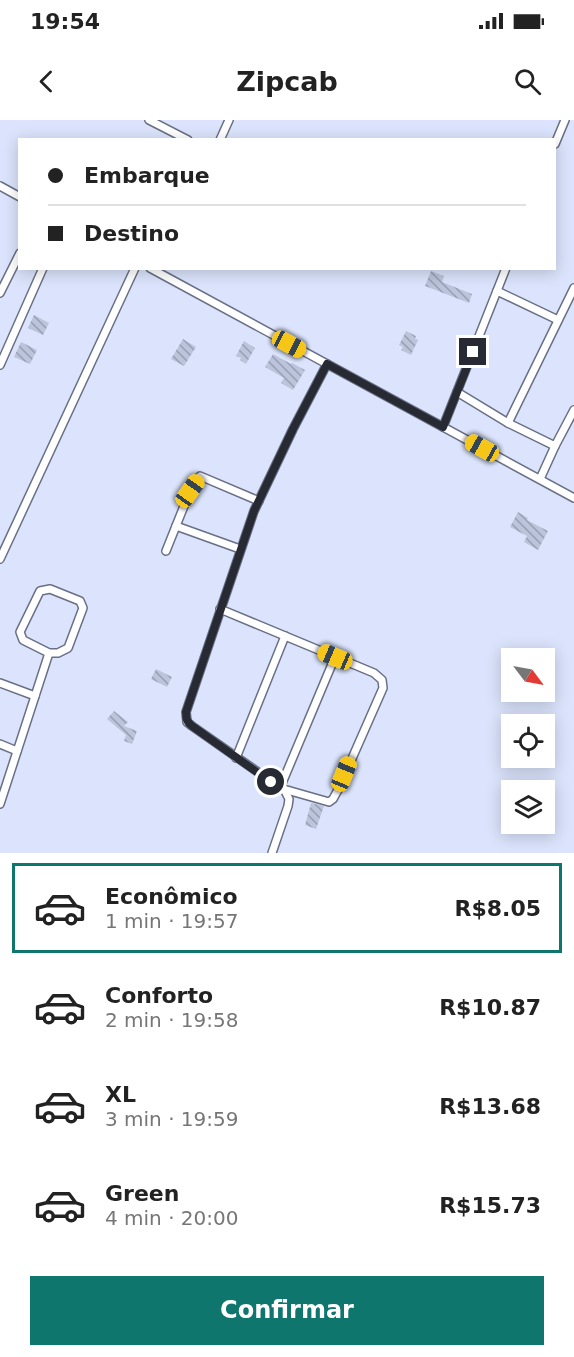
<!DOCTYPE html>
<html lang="pt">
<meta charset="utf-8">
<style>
body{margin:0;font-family:"DejaVu Sans",sans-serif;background:#f2f2f2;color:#222;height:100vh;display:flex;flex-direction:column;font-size:22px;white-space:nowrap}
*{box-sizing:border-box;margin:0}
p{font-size:20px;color:#767676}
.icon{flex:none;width:33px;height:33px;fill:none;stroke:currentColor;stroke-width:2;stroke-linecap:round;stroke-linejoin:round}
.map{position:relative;height:733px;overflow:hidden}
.drawer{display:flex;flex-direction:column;background:#fff;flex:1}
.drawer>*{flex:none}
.top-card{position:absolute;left:18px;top:18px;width:538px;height:132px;border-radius:0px;box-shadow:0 3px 15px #0003;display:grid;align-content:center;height:132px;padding:0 30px;background:#fff}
.needle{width:39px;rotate:122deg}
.tools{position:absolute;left:501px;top:528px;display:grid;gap:12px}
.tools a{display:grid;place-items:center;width:54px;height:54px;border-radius:0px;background:#fff;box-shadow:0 3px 15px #0003;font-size:30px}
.end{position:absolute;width:27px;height:27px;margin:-14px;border:8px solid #272a33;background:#fff;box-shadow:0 0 0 3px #fff}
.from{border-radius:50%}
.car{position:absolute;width:18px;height:36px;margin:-18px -9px;border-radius:8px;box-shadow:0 0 4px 2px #0007;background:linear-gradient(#f5c518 24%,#345 0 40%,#f5c518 0 76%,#345 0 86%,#f5c518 0)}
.top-card b{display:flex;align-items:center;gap:21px;height:57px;font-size:22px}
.top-card b+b{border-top:2px solid #e0e0e0}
.top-card i{width:15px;height:15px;background:#222}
ul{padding:10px 0 0;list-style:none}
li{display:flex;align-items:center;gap:18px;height:90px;margin:0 12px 9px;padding:0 18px;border:3px solid transparent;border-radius:0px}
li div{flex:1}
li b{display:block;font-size:22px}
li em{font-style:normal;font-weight:700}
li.selected{border-color:#0f766e}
li>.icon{width:54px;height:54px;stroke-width:1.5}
.primary-button{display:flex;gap:12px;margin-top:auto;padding:12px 30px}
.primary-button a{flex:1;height:69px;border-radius:0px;background:#0f766e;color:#fff;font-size:24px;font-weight:700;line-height:69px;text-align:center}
.status{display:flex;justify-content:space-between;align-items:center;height:42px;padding:0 30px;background:#fff;direction:ltr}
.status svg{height:16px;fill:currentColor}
header{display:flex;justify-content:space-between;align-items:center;height:78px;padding:0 30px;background:#fff;font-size:27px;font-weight:700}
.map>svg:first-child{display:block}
.building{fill:url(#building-back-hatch)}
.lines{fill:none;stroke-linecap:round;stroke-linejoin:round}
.street-casing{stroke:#697085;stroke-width:10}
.street{stroke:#fff;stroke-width:7}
.route{stroke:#272a33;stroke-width:8}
</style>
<div class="status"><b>19:54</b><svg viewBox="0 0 49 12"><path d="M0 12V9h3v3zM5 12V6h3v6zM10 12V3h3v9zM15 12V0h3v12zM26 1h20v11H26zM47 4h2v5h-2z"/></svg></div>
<header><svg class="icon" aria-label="back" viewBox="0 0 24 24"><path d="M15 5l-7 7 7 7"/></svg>Zipcab<svg class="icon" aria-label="search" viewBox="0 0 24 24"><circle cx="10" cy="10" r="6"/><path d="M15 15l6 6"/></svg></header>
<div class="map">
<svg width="574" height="733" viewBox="0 0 574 733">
<defs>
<pattern id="building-back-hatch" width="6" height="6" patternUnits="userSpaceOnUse" patternTransform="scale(1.5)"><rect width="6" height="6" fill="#bbc4db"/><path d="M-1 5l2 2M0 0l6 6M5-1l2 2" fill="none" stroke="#989fb2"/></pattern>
</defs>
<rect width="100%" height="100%" fill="#dbe4fc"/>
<g class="building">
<polygon points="431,151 444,156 442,162 472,174 469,183 425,166"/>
<polygon points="34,195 49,203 43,215 28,208"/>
<polygon points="406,211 416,216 415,219 418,220 411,235 401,230 403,227 399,225"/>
<polygon points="183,219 196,227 184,246 171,239"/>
<polygon points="244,221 255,228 246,244 240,240 241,238 236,236"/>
<polygon points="21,222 37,230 30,244 14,237"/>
<polygon points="273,234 291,244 292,243 305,250 293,270 281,263 284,258 265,247"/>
<polygon points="518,392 528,398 527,400 548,411 538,430 524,422 527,416 510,407"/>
<polygon points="156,549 172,557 167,567 151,559"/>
<polygon points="114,591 128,602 124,606 137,611 132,624 124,621 126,615 107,599"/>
<polygon points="311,683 324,686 316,709 305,705"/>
</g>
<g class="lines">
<defs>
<g id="street">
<polyline points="149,0 188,20"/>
<polyline points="220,20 229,0"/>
<polyline points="555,24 565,0"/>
<polyline points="0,66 20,77"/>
<polyline points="150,148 574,378"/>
<polyline points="497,171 558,200"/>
<polyline points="0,173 20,133"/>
<polyline points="0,245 43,148"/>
<polyline points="457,272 508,303 555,326"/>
<polyline points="508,303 574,168"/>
<polyline points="443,307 506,148"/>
<polyline points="540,359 555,326 574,290"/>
<polyline points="176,406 240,429"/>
<polyline points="166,431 190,371 200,356 259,381"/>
<polyline points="0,439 135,148"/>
<polygon points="50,469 80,481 83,488 68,528 58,533 49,533 23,520 20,512 40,471"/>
<polyline points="220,489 374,553 382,560 383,568 339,668 333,679 329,682 280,668 335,537"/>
<polyline points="0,563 35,576"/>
<polyline points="0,624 17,631"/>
<polyline points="236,638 285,516"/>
<polyline points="0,684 49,533"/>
<polyline points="272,733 288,686 289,679 285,671 192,606 187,602 186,592 254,391 293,309 327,244"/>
</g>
</defs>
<use href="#street" class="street-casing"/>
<use href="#street" class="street"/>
</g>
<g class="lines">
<path class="route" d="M271,662L192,606C187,602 186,599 186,592L254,391L293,309L327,244L443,307L473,232"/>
</g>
</svg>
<div class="tools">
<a><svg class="needle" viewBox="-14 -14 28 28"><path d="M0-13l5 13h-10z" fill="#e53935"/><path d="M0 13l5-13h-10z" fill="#767676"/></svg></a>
<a><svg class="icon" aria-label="locate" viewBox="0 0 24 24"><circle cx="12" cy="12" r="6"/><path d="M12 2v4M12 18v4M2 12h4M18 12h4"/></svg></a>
<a><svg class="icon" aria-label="layers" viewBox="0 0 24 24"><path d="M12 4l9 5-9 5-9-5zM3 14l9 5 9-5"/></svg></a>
</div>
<i class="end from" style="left:271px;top:662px"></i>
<i class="end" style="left:473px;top:232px"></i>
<i class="car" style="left:289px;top:224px;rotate:118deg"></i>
<i class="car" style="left:482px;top:328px;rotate:299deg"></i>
<i class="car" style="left:190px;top:371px;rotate:35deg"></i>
<i class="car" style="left:335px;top:537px;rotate:293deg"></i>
<i class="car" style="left:344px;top:654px;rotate:22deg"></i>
<div class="top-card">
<b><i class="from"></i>Embarque</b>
<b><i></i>Destino</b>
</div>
</div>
<section class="drawer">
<ul>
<li class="selected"><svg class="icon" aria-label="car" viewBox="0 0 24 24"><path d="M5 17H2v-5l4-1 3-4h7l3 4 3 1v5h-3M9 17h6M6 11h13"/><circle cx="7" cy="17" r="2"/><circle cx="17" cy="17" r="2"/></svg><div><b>Econômico</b><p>1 min · 19:57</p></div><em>R$8.05</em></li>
<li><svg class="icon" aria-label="car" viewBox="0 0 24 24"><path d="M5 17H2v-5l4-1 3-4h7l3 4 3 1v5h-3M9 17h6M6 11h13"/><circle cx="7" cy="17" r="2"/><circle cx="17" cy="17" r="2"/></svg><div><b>Conforto</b><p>2 min · 19:58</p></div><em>R$10.87</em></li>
<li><svg class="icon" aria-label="car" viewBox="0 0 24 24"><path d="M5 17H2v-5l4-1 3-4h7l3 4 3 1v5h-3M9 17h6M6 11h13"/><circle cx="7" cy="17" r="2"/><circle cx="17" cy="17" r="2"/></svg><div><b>XL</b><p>3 min · 19:59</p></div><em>R$13.68</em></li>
<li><svg class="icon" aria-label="car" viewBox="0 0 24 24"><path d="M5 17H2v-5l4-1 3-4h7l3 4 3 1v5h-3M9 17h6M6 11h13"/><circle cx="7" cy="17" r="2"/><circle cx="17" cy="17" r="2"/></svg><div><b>Green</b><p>4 min · 20:00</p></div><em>R$15.73</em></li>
</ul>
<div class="primary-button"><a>Confirmar</a></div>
</section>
